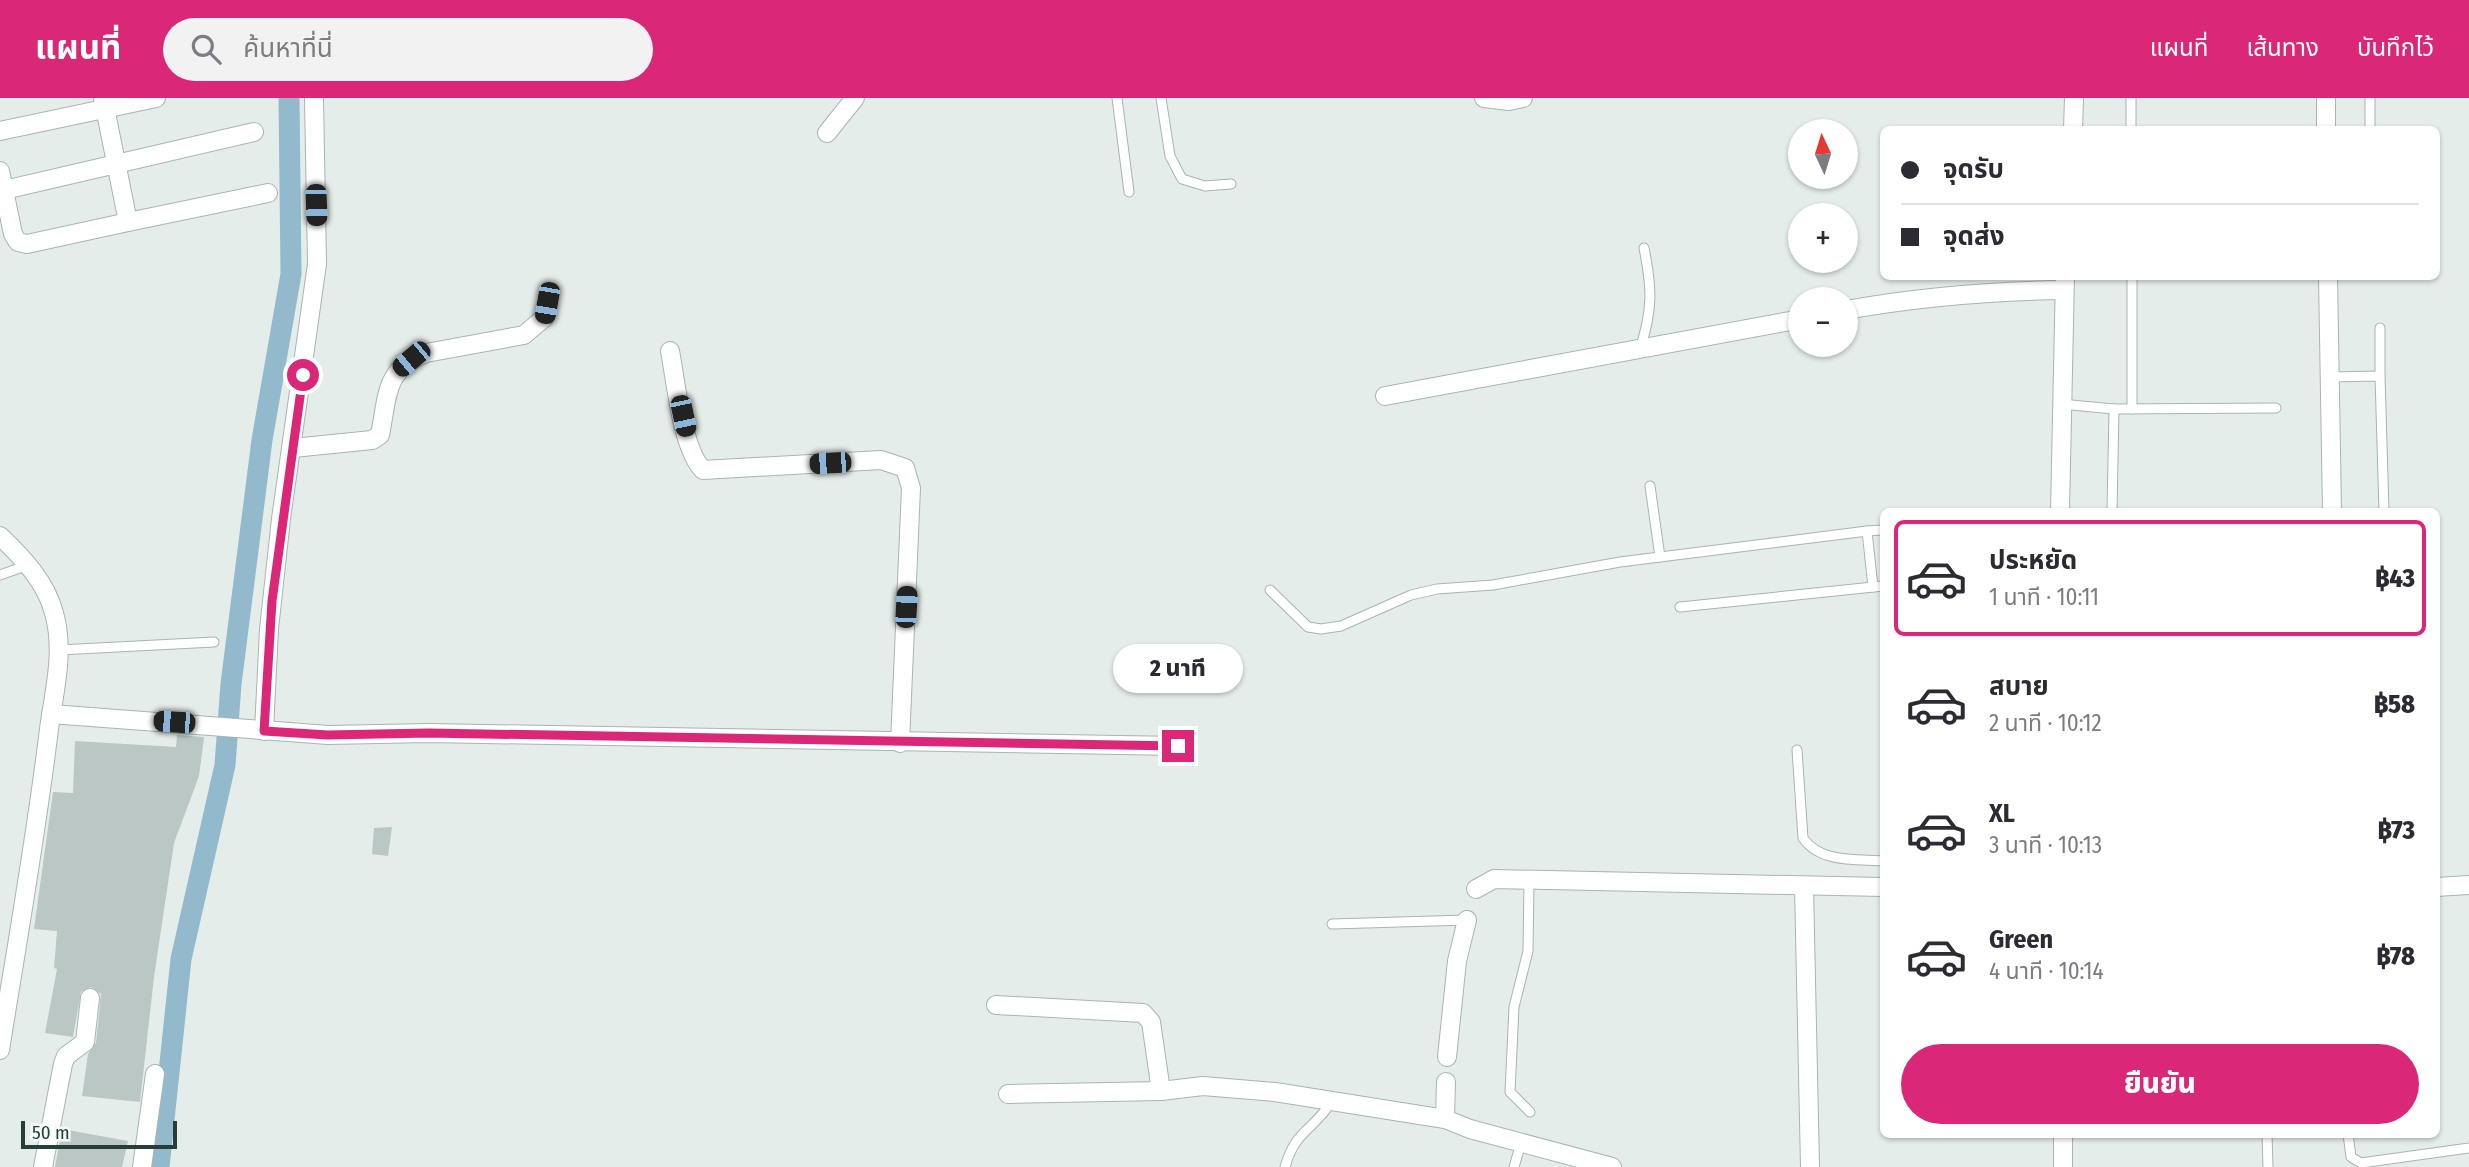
<!DOCTYPE html>
<html lang="th">
<meta charset="utf-8">
<style>
body{margin:0;font-family:"Fira Sans Condensed","Noto Sans Thai",sans-serif;background:#f2f2f3;color:#2b2b33;height:100vh;display:flex;flex-direction:column;font-size:26px;white-space:nowrap}
*{box-sizing:border-box;margin:0}
p{font-size:23px;color:#7c7c81}
.icon{flex:none;width:38px;height:38px;fill:none;stroke:currentColor;stroke-width:2;stroke-linecap:round;stroke-linejoin:round}
.map{position:relative;flex:1;overflow:hidden}
.details{position:absolute;left:1880px;top:410px;width:560px;height:630px;display:flex;flex-direction:column;background:#fff;border-radius:10px;box-shadow:0 2px 5px #0004}
.details>*{flex:none}
.guide{position:absolute;left:1880px;top:28px;width:560px;height:154px;border-radius:10px;box-shadow:0 2px 5px #0004;display:grid;align-content:center;height:154px;padding:0 21px;background:#fff}
.needle{width:46px;rotate:356deg}
.buttons{position:absolute;left:1788px;top:21px;display:grid;gap:14px}
.buttons a{display:grid;place-items:center;width:70px;height:70px;border-radius:50%;background:#fff;box-shadow:0 2px 5px #0004;font-size:35px}
.scale{position:absolute;left:21px;bottom:18px;width:156px;box-sizing:border-box;padding-left:7px;border:4px solid #263d3a;border-top:0;font-size:19px;line-height:24px;white-space:nowrap;color:#263d3a;-webkit-text-stroke:5px #f5f9f8;paint-order:stroke}
.end{position:absolute;width:32px;height:32px;margin:-16px;border:9px solid #db2777;background:#fff;box-shadow:0 0 0 4px #fff}
.from{border-radius:50%}
.bubble{position:absolute;height:49px;border-radius:24px;background:#fff;box-shadow:0 2px 5px #0004;font-size:23px;font-weight:800;line-height:49px;text-align:center}
.car{position:absolute;width:21px;height:42px;margin:-21px -10px;border-radius:9px;box-shadow:0 0 5px 2px #0007;background:linear-gradient(#222 24%,#8ab4d8 0 40%,#222 0 76%,#8ab4d8 0 86%,#222 0)}
.guide b{display:flex;align-items:center;gap:24px;height:66px;font-size:26px}
.guide b+b{border-top:2px solid #e1e1e2}
.guide i{width:18px;height:18px;background:#2b2b33}
ul{padding:12px 0 0;list-style:none}
li{display:flex;align-items:center;gap:21px;height:116px;margin:0 14px 10px;padding:0 7px;border:4px solid transparent;border-radius:10px}
li div{flex:1}
li b{display:block;font-size:26px}
li em{font-style:normal;font-weight:800}
li.on{border-color:#db2777}
li>.icon{width:63px;height:63px;stroke-width:1.5}
.cta{display:flex;gap:14px;margin-top:auto;padding:14px 21px}
.cta a{flex:1;height:80px;border-radius:42px;background:#db2777;color:#fff;font-size:28px;font-weight:800;line-height:80px;text-align:center}
header{display:flex;align-items:center;gap:42px;box-sizing:border-box;height:98px;padding:0 35px;background:#db2777;color:#fff}
header strong{font-size:33px}
nav{display:flex;gap:38px;margin-inline-start:auto;font-size:24px}
.search{width:490px;height:63px;background:#f2f2f3;display:flex;align-items:center;gap:18px;box-sizing:border-box;padding:0 24px;border-radius:38px;color:#7c7c81;font-size:26px}
.map>svg:first-child{display:block}
.lines{fill:none;stroke-linecap:round;stroke-linejoin:round}
.canal{stroke:#92bacc;stroke-width:21}
.building{fill:#bac7c4}
.lane-casing{stroke:#a8b5b2;stroke-width:11}
.street-casing{stroke:#a8b5b2;stroke-width:20}
.lane{stroke:#fff;stroke-width:9}
.street{stroke:#fff;stroke-width:18}
.route{stroke:#db2777;stroke-width:9}
</style>
<header>
<strong>แผนที่</strong>
<div class="search"><svg class="icon" aria-label="search" viewBox="0 0 24 24"><circle cx="10" cy="10" r="6"/><path d="M15 15l6 6"/></svg>ค้นหาที่นี่</div>
<nav><a>แผนที่</a><a>เส้นทาง</a><a>บันทึกไว้</a></nav>
</header>
<div class="map">
<svg width="2469" height="1069" viewBox="0 0 2469 1069">
<rect width="100%" height="100%" fill="#e5edea"/>
<g class="lines">
<polyline class="canal" points="159,1069 181,861 225,667 231,586 262,342 291,176 289,0"/>
</g>
<g class="building">
<polygon points="177,637 204,639 199,678 174,745 154,879 140,1004 82,998 88,956 96,945 101,896 91,889 81,894 73,939 45,935 57,871 54,870 57,833 34,831 53,694 73,695 75,643 176,649"/>
<polygon points="392,729 388,758 372,756 374,730"/>
<polygon points="62,1031 128,1043 122,1069 55,1069"/>
</g>
<g class="lines">
<defs>
<g id="lane">
<polyline points="1117,0 1129,94"/>
<polyline points="1161,0 1170,58 1182,81 1205,88 1231,86"/>
<polyline points="2131,0 2131,32"/>
<polyline points="2370,0 2370,28"/>
<polyline points="2132,178 2132,311"/>
<path d="M1640,251C1653,211 1652,190 1644,150"/>
<polyline points="2380,278 2380,230"/>
<polyline points="2329,279 2380,278 2384,413"/>
<polyline points="2061,306 2114,311 2276,310"/>
<polyline points="1650,388 1660,459"/>
<polyline points="2112,413 2114,311"/>
<polyline points="1867,433 1883,432"/>
<polyline points="0,477 28,467"/>
<polyline points="1270,492 1308,529 1321,531 1341,528 1411,497 1437,491 1493,487 1620,464 1867,433 1873,489"/>
<polyline points="1680,509 1883,488"/>
<polyline points="59,552 214,544"/>
<path d="M1797,652L1803,740C1820,765 1856,761 1883,763"/>
<polyline points="1529,784 1528,853 1514,909 1510,994 1530,1014"/>
<polyline points="1332,826 1467,822"/>
<polyline points="2267,1036 2268,1069"/>
<polyline points="2348,1036 2351,1059 2361,1065 2469,1050"/>
<path d="M1285,1069C1295,1032 1314,1032 1332,1003"/>
<polyline points="1514,1069 1521,1045"/>
</g>
<g id="street">
<polyline points="1484,0 1509,3 1523,0"/>
<polyline points="2326,0 2326,32"/>
<polyline points="2073,32 2074,0"/>
<polyline points="0,33 156,0"/>
<polyline points="827,35 855,0"/>
<polyline points="0,73 13,136 18,144 27,146 128,124 103,0"/>
<polyline points="0,93 254,34"/>
<polyline points="128,124 268,95"/>
<polyline points="2328,178 2332,413"/>
<path d="M1846,212C1919,199 1990,193 2064,192"/>
<path d="M670,253C676,284 682,351 703,372L881,362L905,370L911,390L900,645"/>
<polyline points="1385,298 1801,221"/>
<path d="M293,350L372,342L380,337C388,298 384,271 426,255L524,237L544,220L547,205"/>
<polyline points="2060,413 2065,178"/>
<path d="M0,438C23,460 46,484 54,515C65,553 54,594 49,631C36,739 17,845 0,952"/>
<polyline points="51,616 328,637 429,635 1178,648"/>
<polyline points="264,633 269,531 281,421 317,166 314,0"/>
<polyline points="1804,788 1810,1069"/>
<polyline points="2436,789 2469,787"/>
<polyline points="1476,791 1494,781 1883,789"/>
<polyline points="996,907 1143,915 1151,924 1161,993"/>
<polyline points="1447,959 1457,863 1467,822"/>
<polyline points="1008,996 1161,993 1203,988 1275,994 1445,1021 1470,1031 1612,1069"/>
<polyline points="1445,1021 1446,984"/>
<polyline points="43,1069 63,966 66,958 85,944 90,900"/>
<polyline points="142,1069 155,976"/>
<polyline points="2063,1069 2063,1036"/>
</g>
</defs>
<use href="#lane" class="lane-casing"/>
<use href="#street" class="street-casing"/>
<use href="#lane" class="lane"/>
<use href="#street" class="street"/>
</g>
<g class="lines">
<polyline class="route" points="303,277 272,503 264,633 328,637 429,635 1178,648"/>
</g>
</svg>
<div class="buttons">
<a><svg class="needle" viewBox="-14 -14 28 28"><path d="M0-13l5 13h-10z" fill="#e53935"/><path d="M0 13l5-13h-10z" fill="#7c7c81"/></svg></a>
<a>+</a>
<a>−</a>
</div>
<div class="scale">50 m</div>
<i class="end from" style="left:303px;top:277px"></i>
<i class="end" style="left:1178px;top:648px"></i>
<div class="bubble" style="left:1113px;top:546px;width:130px">2 นาที</div>
<i class="car" style="left:316px;top:107px;rotate:178deg"></i>
<i class="car" style="left:547px;top:205px;rotate:190deg"></i>
<i class="car" style="left:411px;top:261px;rotate:230deg"></i>
<i class="car" style="left:683px;top:318px;rotate:168deg"></i>
<i class="car" style="left:830px;top:365px;rotate:267deg"></i>
<i class="car" style="left:906px;top:509px;rotate:3deg"></i>
<i class="car" style="left:174px;top:624px;rotate:274deg"></i>
<div class="guide">
<b><i class="from"></i>จุดรับ</b>
<b><i></i>จุดส่ง</b>
</div>
<section class="details">
<ul>
<li class="on"><svg class="icon" aria-label="car" viewBox="0 0 24 24"><path d="M5 17H2v-5l4-1 3-4h7l3 4 3 1v5h-3M9 17h6M6 11h13"/><circle cx="7" cy="17" r="2"/><circle cx="17" cy="17" r="2"/></svg><div><b>ประหยัด</b><p>1 นาที · 10:11</p></div><em>฿43</em></li>
<li><svg class="icon" aria-label="car" viewBox="0 0 24 24"><path d="M5 17H2v-5l4-1 3-4h7l3 4 3 1v5h-3M9 17h6M6 11h13"/><circle cx="7" cy="17" r="2"/><circle cx="17" cy="17" r="2"/></svg><div><b>สบาย</b><p>2 นาที · 10:12</p></div><em>฿58</em></li>
<li><svg class="icon" aria-label="car" viewBox="0 0 24 24"><path d="M5 17H2v-5l4-1 3-4h7l3 4 3 1v5h-3M9 17h6M6 11h13"/><circle cx="7" cy="17" r="2"/><circle cx="17" cy="17" r="2"/></svg><div><b>XL</b><p>3 นาที · 10:13</p></div><em>฿73</em></li>
<li><svg class="icon" aria-label="car" viewBox="0 0 24 24"><path d="M5 17H2v-5l4-1 3-4h7l3 4 3 1v5h-3M9 17h6M6 11h13"/><circle cx="7" cy="17" r="2"/><circle cx="17" cy="17" r="2"/></svg><div><b>Green</b><p>4 นาที · 10:14</p></div><em>฿78</em></li>
</ul>
<div class="cta"><a>ยืนยัน</a></div>
</section>
</div>
